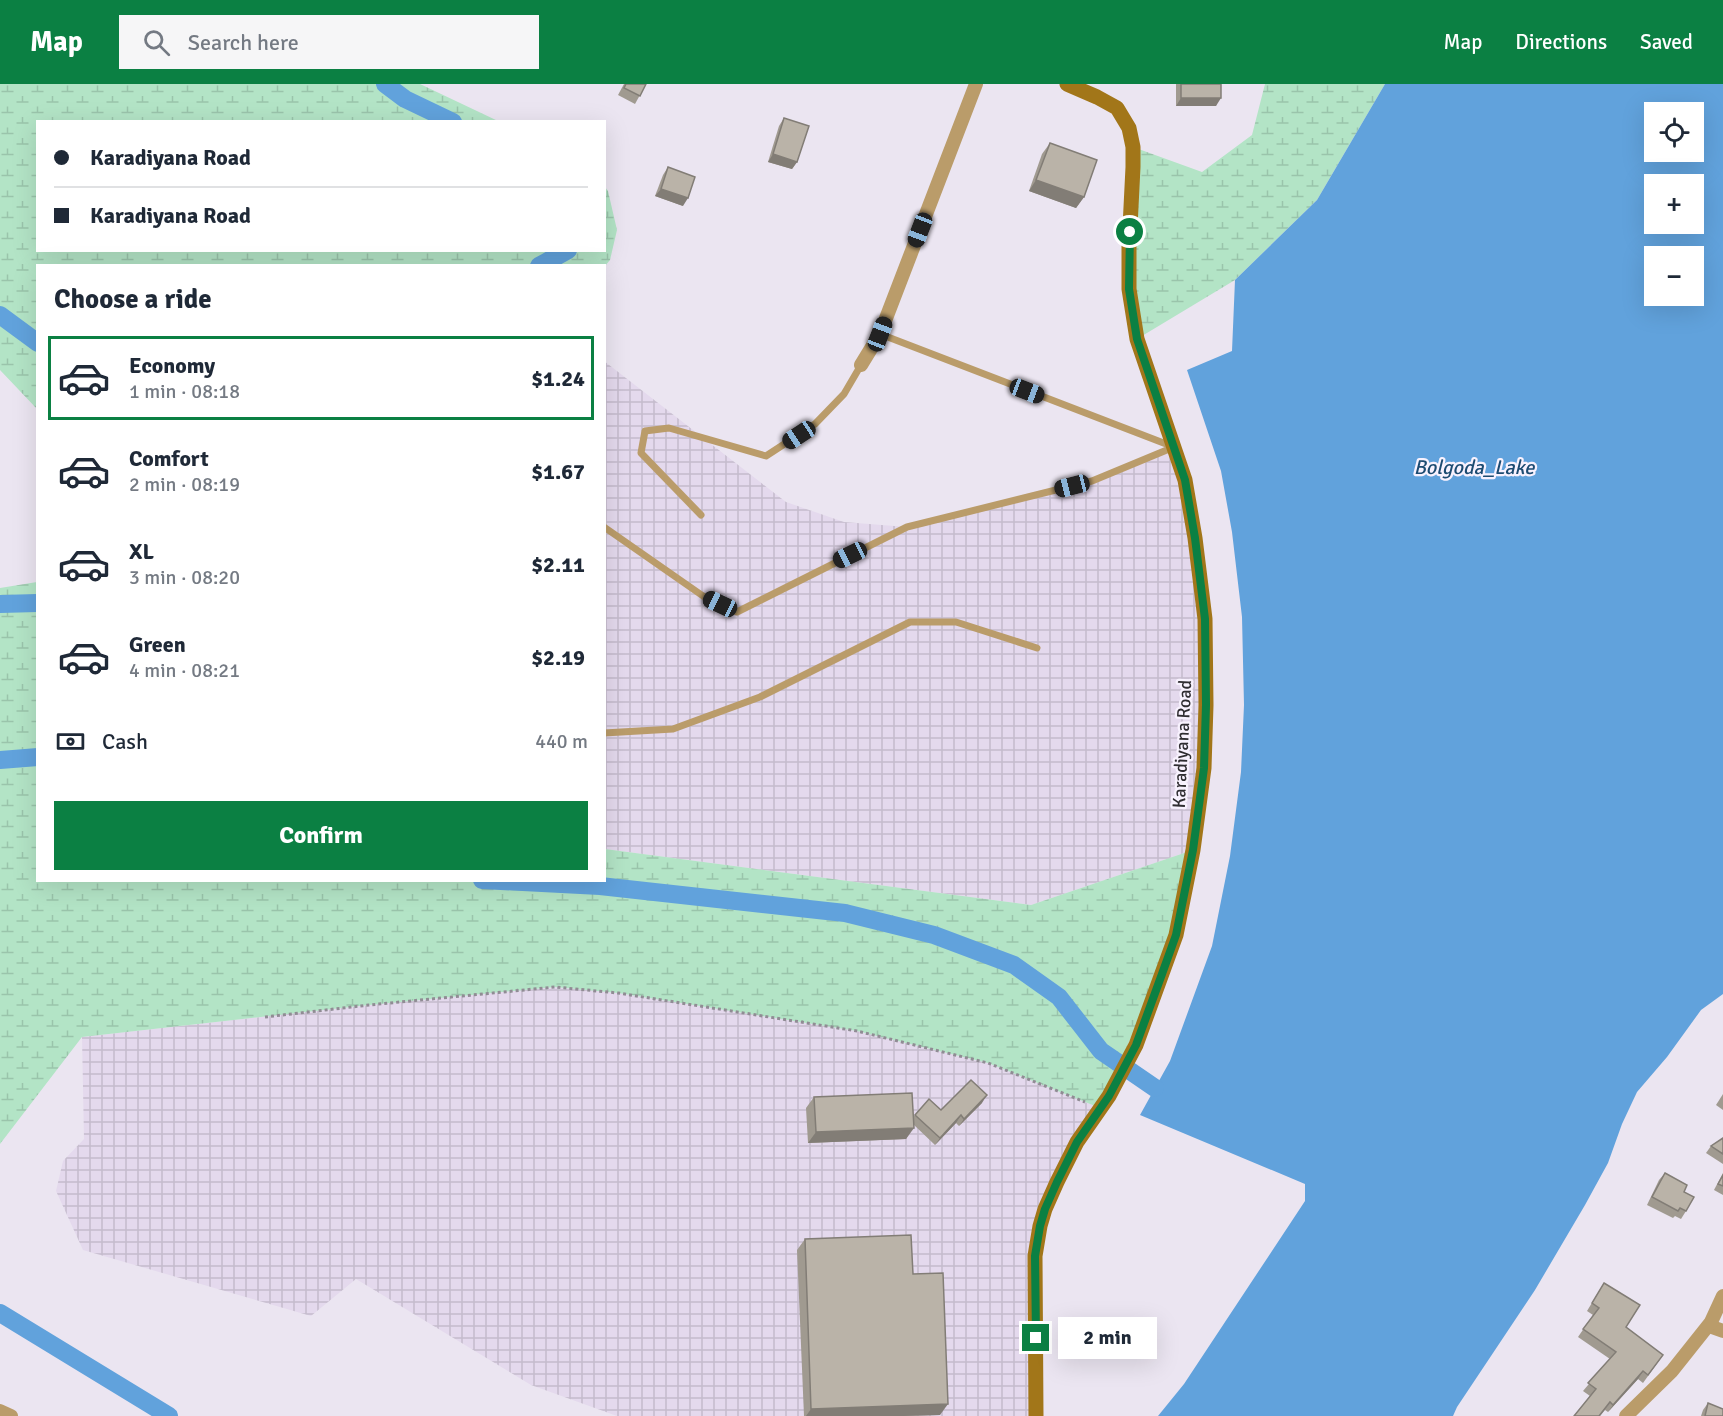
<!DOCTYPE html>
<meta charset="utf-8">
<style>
body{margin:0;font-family:Signika,sans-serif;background:#f6f6f7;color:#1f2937;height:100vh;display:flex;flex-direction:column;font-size:22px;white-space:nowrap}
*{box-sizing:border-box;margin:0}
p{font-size:20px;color:#747a83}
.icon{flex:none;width:33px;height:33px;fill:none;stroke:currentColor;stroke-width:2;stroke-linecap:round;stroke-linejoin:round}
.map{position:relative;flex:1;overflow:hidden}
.panel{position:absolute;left:36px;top:180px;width:570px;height:618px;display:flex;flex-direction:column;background:#fff;border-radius:0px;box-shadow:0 6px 24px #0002}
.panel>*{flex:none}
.top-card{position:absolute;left:36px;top:36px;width:570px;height:132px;border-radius:0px;box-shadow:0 6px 24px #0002;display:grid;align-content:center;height:132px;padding:0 18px;background:#fff}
.fabs{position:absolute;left:1644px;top:18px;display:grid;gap:12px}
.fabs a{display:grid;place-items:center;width:60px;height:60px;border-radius:0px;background:#fff;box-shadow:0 6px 24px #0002;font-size:30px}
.end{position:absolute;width:27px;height:27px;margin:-14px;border:8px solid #0b8043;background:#fff;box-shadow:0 0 0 3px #fff}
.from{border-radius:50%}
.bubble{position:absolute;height:42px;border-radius:0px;background:#fff;box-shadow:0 6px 24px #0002;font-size:20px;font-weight:800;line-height:42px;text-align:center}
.car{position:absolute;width:18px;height:36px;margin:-18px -9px;border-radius:8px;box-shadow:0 0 4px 2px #0007;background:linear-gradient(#222 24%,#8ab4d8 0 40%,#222 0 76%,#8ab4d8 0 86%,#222 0)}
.top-card b{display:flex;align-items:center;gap:21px;height:57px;font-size:22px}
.top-card b+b{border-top:2px solid #e0e1e3}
.top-card i{width:15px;height:15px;background:#1f2937}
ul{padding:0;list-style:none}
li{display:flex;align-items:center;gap:18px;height:84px;margin:0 12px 9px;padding:0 6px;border:3px solid transparent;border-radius:0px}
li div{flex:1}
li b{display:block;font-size:22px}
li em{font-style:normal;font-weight:800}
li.on{border-color:#0b8043}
li>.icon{width:54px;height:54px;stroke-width:1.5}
h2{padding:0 18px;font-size:27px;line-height:72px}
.pay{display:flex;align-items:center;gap:15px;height:66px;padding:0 18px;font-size:22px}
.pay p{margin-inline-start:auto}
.primary-button{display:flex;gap:12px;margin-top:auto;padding:12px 18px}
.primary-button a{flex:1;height:69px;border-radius:0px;background:#0b8043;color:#fff;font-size:24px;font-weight:800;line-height:69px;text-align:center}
header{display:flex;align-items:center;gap:36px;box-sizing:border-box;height:84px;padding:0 30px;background:#0b8043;color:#fff}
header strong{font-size:28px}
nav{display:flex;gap:33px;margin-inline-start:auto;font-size:21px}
.search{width:420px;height:54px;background:#f6f6f7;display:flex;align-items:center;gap:15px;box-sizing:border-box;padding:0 21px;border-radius:0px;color:#747a83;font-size:22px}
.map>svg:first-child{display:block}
.industrial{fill:url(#industrial-grid)}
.wetland{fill:url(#wetland-marsh)}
.water{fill:#61a2dc;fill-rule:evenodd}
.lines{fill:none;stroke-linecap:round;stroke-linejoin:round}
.canal{stroke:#61a2dc;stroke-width:18}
.path{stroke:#908c94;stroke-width:3;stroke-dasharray:3 3;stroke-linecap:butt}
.lane{stroke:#ba9c6a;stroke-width:7}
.street{stroke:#ba9c6a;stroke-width:14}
.secondary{stroke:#a27619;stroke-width:15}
.wall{fill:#a09a90}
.shaded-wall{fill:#827d76}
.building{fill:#bab3a8;stroke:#827d76;stroke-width:1.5}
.route{stroke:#0b8043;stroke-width:8}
.labels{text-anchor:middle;stroke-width:4.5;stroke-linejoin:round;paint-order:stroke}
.street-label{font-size:18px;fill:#2f2d31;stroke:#f8f2fe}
.water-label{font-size:20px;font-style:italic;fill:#1c4b72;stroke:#f8f2fe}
</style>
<header>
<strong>Map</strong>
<div class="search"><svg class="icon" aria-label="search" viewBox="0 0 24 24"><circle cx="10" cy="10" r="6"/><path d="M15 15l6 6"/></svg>Search here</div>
<nav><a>Map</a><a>Directions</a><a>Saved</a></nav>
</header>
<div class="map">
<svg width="1723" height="1332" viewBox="0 0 1723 1332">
<defs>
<pattern id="industrial-grid" width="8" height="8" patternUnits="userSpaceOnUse" patternTransform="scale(1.5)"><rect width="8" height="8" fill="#e4d9ed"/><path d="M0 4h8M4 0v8" fill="none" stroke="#c4bbcc"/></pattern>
<pattern id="wetland-marsh" width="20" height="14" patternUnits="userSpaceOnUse" patternTransform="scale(1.5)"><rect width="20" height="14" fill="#b3e4c6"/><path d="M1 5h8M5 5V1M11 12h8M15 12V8" fill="none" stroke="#9ac4ab"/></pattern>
</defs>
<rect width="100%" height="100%" fill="#ebe5f1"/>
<g class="industrial">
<polygon points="604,277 786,418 844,438 907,443 1092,397 1174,363 1205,535 1193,766 1031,821 605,765"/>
<polygon points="555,903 618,909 857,947 988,979 1100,1024 1040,1142 1036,1332 617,1332 531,1301 356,1195 311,1232 83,1166 56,1107 63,1077 84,1055 82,953 369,921"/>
</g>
<g class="wetland">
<polygon points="0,0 420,0 498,37 38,38 38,166 604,166 605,103 608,107 617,146 610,176 605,182 38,182 37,325 0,286"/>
<polygon points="1265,0 1385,0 1317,116 1235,196 1137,255 1133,63 1202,88 1252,51"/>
<polygon points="37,498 38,796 604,796 605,765 1031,821 1193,766 1176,851 1100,1024 988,979 857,947 618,909 555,903 369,921 82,953 0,1060 0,504"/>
</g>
<path class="water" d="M1385,0H1723V910L1701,926L1667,973L1637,1008L1622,1040L1608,1079L1585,1121L1535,1206L1457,1323L1453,1332H1158L1184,1300L1305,1117V1100L1140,1031L1170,977L1212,862L1230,772L1241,688L1244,621L1242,533L1232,448L1221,387L1187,286L1232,267L1235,196L1317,116ZM1654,28H1694V68H1654ZM1654,100H1694V140H1654ZM1654,172H1694V212H1654Z"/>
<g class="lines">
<g class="canal">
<polyline points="385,0 405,15 453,38"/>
<polyline points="539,182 568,166"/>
<polyline points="0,231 38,259"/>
<polyline points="0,520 38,519"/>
<polyline points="0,676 38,673"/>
<polyline points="482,796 600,802 845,829 934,851 1014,881 1059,913 1101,967 1155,1004"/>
<polyline points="0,1229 169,1332"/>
</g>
<polyline class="path" points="265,933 369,921 555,903 618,909 857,947 988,979 1085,1018"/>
<g class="lane">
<polyline points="701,431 641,369 645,347 669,344 766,372 815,340 844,310 861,281"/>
<polyline points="604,443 703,512 737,528 907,443 1092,397 1174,363 880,250"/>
<polyline points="604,649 673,645 760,613 910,538 956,538 1037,564"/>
</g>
<g class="street">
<polyline points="861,281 880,250 976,0"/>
<polyline points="1709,1242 1723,1247"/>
<polyline points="0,1327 11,1332"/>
<polyline points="1626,1332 1672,1287 1711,1238 1723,1212"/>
</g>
<polyline class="secondary" points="1036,1332 1035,1172 1040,1142 1045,1125 1057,1098 1077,1058 1109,1012 1136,961 1176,851 1193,766 1204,684 1206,621 1205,535 1195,454 1185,396 1137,255 1129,205 1129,163 1133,83 1133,63 1129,44 1117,24 1097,13 1067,0"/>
</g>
<g class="wall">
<polygon points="624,0 646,0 635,20 618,11"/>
<polygon points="1176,0 1221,0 1216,22 1176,22"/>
<polygon points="784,34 797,78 792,85 768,78 779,42"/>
<polygon points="1050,59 1084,113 1076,124 1029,107 1042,70"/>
<polygon points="668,83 683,122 655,112 663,91"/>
<polygon points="1723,1010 1723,1026 1716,1021"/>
<polygon points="814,1013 913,1033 915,1031 982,1019 959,1042 956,1039 935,1061 914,1041 906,1055 808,1059 806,1024"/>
<polygon points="1723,1054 1723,1080 1706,1069 1711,1062"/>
<polygon points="1665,1089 1684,1108 1686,1127 1681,1135 1675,1132 1673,1134 1647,1121 1659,1096"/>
<polygon points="1723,1089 1723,1111 1714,1106"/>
<polygon points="805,1155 913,1190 940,1331 903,1332 804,1332 797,1166"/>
<polygon points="1604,1199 1626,1243 1663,1271 1643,1299 1638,1295 1608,1328 1605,1326 1600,1332 1574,1332 1590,1312 1583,1307 1610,1275 1578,1253 1593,1231 1587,1227"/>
<polygon points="1708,1319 1723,1332 1701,1332 1703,1326"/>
</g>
<g class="shaded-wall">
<polygon points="1181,14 1221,14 1216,22 1176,22"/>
<polygon points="773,70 797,78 792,85 768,78"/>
<polygon points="1036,96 1084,113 1076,124 1029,107"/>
<polygon points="661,105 688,114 683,122 655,112"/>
<polygon points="987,1011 982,1019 959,1042 964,1035"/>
<polygon points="961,1031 956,1039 935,1061 940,1054"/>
<polygon points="914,1044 906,1055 808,1059 816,1048"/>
<polygon points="1643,1287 1638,1295 1608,1328 1613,1321"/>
<polygon points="948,1320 940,1331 903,1332 806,1332 811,1325"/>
</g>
<g class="building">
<polygon points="626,0 646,0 640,12 624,4"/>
<rect x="1181" y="0" width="40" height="14"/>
<polygon points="784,34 809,42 797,78 773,70"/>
<polygon points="1050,59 1097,76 1084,113 1036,96"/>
<polygon points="668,83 695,93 688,114 661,105"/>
<polygon points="971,996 987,1011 964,1035 961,1031 940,1054 915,1031 929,1015 941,1026"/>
<polygon points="912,1009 914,1044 816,1048 814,1013"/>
<polygon points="1723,1054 1723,1070 1711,1062"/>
<polygon points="1665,1089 1687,1101 1684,1108 1694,1113 1686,1127 1680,1124 1678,1127 1652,1113"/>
<polygon points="1723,1091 1723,1102 1718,1100"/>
<polygon points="911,1151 913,1190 943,1189 948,1320 811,1325 805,1155"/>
<polygon points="1604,1199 1640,1221 1626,1243 1663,1271 1648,1291 1643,1287 1613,1321 1610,1318 1599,1332 1574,1332 1596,1305 1588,1299 1616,1268 1583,1245 1599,1224 1592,1219"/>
<polygon points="1708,1319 1723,1325 1723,1332 1705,1332"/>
</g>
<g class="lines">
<polyline class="route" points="1036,1254 1035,1172 1040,1142 1045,1125 1057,1098 1077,1058 1109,1012 1136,961 1162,890 1176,851 1193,766 1204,684 1206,621 1205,535 1195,454 1185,396 1137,255 1129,205 1130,148"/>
</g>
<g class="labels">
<g class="street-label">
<text transform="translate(1182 660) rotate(-87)" y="6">Karadiyana Road</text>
</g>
<g class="water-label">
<text x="1474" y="390">Bolgoda_Lake</text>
</g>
</g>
</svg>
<div class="fabs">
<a><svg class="icon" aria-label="locate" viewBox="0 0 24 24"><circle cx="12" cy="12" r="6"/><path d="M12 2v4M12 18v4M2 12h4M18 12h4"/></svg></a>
<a>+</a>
<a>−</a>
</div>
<i class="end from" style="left:1130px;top:148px"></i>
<i class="end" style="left:1036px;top:1254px"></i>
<div class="bubble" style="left:1058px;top:1233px;width:99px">2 min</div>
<i class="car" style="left:920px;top:146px;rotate:201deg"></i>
<i class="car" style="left:880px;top:250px;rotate:21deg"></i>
<i class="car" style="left:1027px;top:307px;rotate:111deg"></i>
<i class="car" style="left:799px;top:351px;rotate:237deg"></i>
<i class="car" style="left:1072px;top:402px;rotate:256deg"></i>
<i class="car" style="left:850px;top:471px;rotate:244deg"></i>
<i class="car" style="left:720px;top:520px;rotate:295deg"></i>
<div class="top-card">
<b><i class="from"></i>Karadiyana Road</b>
<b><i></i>Karadiyana Road</b>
</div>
<section class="panel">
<h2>Choose a ride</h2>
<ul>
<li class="on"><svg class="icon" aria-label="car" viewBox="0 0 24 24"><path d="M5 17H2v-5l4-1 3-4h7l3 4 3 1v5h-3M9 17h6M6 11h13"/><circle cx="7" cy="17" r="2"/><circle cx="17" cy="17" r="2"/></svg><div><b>Economy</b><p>1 min · 08:18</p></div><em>$1.24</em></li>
<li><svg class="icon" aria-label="car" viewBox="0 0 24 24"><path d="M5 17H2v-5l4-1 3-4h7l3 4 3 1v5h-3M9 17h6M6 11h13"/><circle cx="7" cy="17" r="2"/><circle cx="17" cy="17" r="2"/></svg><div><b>Comfort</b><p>2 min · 08:19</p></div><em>$1.67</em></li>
<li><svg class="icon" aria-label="car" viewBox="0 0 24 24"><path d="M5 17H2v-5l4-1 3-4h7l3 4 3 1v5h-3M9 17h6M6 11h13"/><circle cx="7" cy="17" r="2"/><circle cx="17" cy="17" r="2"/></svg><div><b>XL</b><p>3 min · 08:20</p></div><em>$2.11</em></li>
<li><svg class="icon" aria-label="car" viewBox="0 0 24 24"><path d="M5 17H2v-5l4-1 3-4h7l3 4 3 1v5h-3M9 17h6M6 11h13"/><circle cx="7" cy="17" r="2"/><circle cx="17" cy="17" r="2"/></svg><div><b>Green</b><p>4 min · 08:21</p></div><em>$2.19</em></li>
</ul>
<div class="pay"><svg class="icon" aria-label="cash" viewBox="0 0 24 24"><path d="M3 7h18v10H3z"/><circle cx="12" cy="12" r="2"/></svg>Cash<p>440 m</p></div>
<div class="primary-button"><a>Confirm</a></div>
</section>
</div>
